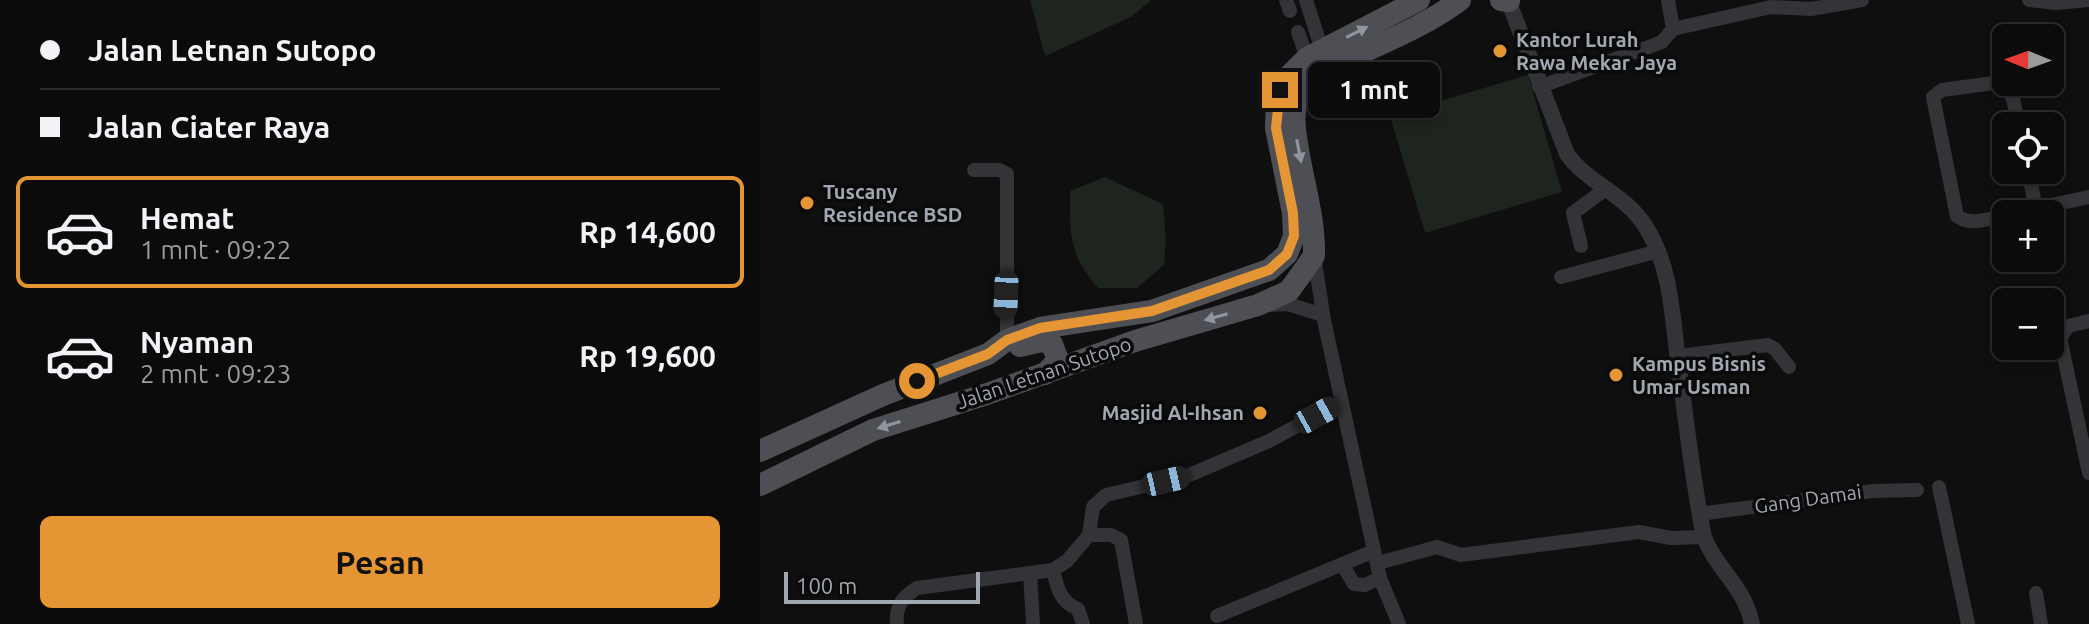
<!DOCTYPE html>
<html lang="id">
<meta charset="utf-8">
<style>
body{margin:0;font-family:Ubuntu,sans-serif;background:#19191a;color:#f1f3f6;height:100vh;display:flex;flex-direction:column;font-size:30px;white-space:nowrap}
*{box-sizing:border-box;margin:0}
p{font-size:26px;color:#9a9b9d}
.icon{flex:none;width:44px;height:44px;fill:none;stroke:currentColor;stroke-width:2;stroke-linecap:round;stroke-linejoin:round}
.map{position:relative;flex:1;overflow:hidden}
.drawer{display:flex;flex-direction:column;background:#0b0b0c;width:760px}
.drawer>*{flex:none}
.banner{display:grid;align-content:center;height:176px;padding:0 40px;background:#0b0b0c}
.needle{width:52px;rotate:271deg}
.tools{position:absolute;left:1232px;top:24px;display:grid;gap:16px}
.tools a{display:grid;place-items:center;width:72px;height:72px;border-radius:12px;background:#0b0b0c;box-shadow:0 4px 12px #0003,0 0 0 2px #2b2b2d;font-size:40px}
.scale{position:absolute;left:24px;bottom:20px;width:196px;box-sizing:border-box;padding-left:8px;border:4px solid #a1a7b0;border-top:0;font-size:22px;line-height:28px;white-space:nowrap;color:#a1a7b0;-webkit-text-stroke:6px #0a0a0b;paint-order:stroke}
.end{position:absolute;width:36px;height:36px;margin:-18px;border:10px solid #e59533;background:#111;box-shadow:0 0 0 4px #111}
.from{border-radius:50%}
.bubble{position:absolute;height:56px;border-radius:12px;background:#0b0b0c;box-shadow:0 4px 12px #0003,0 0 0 2px #2b2b2d;font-size:26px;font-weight:600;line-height:56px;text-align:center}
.car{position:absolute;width:24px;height:48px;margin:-24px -12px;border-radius:10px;box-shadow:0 0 6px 2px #0007;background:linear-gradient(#222 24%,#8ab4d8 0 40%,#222 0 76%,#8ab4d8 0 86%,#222 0)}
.banner b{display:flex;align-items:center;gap:28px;height:76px;font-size:30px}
.banner b+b{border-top:2px solid #2b2b2d}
.banner i{width:20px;height:20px;background:#f1f3f6}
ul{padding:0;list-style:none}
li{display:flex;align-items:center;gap:24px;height:112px;margin:0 16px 12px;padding:0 24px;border:4px solid transparent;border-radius:12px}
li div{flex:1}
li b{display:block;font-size:30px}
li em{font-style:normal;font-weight:600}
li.active{border-color:#e59533}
li>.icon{width:72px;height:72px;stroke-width:1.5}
.button{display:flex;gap:16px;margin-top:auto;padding:16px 40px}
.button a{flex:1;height:92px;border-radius:12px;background:#e59533;color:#111;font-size:32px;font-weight:600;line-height:92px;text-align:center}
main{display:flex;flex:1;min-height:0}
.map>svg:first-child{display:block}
.green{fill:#1e241e}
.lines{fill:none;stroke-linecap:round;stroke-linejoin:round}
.minor{stroke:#323437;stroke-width:14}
.tertiary{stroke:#323437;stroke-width:16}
.primary{stroke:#4d4f54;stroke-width:22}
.oneway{fill:#90959e}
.route{stroke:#e59533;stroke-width:10}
.poi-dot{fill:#e59533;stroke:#0a0a0b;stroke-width:3}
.labels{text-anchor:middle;stroke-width:7;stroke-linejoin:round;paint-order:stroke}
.poi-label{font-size:20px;font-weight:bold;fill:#a1a7b0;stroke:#0a0a0b;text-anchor:start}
.street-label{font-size:20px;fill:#a1a7b0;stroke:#0a0a0b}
</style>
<main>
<section class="drawer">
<div class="banner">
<b><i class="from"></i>Jalan Letnan Sutopo</b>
<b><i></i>Jalan Ciater Raya</b>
</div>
<ul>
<li class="active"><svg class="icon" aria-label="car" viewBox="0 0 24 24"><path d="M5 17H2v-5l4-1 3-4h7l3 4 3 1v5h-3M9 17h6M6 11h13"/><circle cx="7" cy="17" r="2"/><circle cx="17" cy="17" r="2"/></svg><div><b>Hemat</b><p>1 mnt · 09:22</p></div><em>Rp 14,600</em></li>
<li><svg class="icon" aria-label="car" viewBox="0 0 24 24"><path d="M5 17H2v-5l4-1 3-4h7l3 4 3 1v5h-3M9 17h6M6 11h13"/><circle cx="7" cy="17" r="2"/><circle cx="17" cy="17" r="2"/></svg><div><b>Nyaman</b><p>2 mnt · 09:23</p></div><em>Rp 19,600</em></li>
</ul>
<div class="button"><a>Pesan</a></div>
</section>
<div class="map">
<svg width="1329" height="624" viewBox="0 0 1329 624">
<rect width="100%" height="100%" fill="#0f0f10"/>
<g class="green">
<polygon points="270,0 391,0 371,17 285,56"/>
<polygon points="768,75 802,192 665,233 630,116"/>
<path d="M345,177L403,204L406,240L404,265L377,288H338C308,253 310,235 310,191Z"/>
</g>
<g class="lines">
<g class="minor">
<polyline points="526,0 530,11"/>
<polyline points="546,0 562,50"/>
<polyline points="908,0 913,29 1011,7 1051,9 1102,0"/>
<polyline points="1269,0 1296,3 1329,0"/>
<polyline points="538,32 547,58"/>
<polyline points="779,87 902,42 913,29"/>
<polyline points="214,170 239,170 247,174 247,340"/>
<polyline points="1268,170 1276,209"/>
<polyline points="1249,214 1329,197"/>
<path d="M1246,215C1230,218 1211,227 1197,216L1173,97L1182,90L1241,82C1255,91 1255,111 1258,126"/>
<polyline points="821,246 813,213 847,188"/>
<polyline points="554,256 564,320 620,578 639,624"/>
<polyline points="801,277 899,251"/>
<polyline points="510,305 528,304 563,315"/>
<polyline points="1329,321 1308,326 1300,338 1329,473"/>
<polyline points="918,356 1008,345 1015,349 1029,367"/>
<polyline points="1179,487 1208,624"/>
<polyline points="939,514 1113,491 1157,490"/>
<polyline points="329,535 351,535 361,540 376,624"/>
<polyline points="618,563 677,547 701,555 879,532 911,538 944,537"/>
<polyline points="582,564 594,584 605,585 620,578"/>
<path d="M293,570C297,587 300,602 318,609L323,624"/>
<polyline points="270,574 273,624"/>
<polyline points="1276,593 1281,624"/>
<polyline points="457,616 614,551"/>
<path d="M137,624C135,606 143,597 157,588L293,570L307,561L329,535L333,507L346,495L427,476L509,441L581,402"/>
</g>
<path class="tertiary" d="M748,0L807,154C828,184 868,195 887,229C911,268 912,315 918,360C926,419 932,478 944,537C957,571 984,585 992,624"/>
<g class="primary">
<polyline points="741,0 749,1"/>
<polyline points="260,346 281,341 292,344 298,360 285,374"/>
<polyline points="0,451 123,395 228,354 247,340 280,328 392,311 509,270 527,254 534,236 533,213 516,128 517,101 526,79 547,58 659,0"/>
<path d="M0,485L113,430L227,394L375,341L498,305L529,291L554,256C555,212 539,171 535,128C533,111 537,95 548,82C560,69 581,63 597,55C631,39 670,23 700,0"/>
</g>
</g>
<defs><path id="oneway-solid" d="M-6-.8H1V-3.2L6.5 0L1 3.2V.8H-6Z" transform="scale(2)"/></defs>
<g class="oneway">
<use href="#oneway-solid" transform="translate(597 32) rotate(-27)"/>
<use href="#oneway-solid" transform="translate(539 151) rotate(79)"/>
<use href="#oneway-solid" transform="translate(456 317) rotate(164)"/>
<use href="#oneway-solid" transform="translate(129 425) rotate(163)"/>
</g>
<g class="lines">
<polyline class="route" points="157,381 228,354 247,340 280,328 392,311 509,270 527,254 534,236 533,213 516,128 520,90"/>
</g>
<g class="poi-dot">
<circle cx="740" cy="51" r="8"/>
<circle cx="47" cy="203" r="8"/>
<circle cx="856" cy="375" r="8"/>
<circle cx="500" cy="413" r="8"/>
</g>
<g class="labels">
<g class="poi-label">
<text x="756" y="47">Kantor Lurah<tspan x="756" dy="23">Rawa Mekar Jaya</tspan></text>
<text x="63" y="199">Tuscany<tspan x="63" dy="23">Residence BSD</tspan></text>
<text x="872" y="371">Kampus Bisnis<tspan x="872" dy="23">Umar Usman</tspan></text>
<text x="484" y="420" text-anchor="end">Masjid Al-Ihsan</text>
</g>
<g class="street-label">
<text transform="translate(284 373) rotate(-19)" y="7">Jalan Letnan Sutopo</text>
<text transform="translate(1048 499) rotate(-8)" y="7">Gang Damai</text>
</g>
</g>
</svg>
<div class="tools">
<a><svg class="needle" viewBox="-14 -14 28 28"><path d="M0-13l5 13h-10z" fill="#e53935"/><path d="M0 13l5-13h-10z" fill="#9a9b9d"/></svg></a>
<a><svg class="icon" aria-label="locate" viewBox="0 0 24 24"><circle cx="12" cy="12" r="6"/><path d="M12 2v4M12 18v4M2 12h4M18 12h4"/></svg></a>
<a>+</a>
<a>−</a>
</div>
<div class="scale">100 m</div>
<i class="end from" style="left:157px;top:381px"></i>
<i class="end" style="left:520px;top:90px"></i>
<div class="bubble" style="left:548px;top:62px;width:132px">1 mnt</div>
<i class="car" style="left:246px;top:295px;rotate:182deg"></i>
<i class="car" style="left:557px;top:415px;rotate:61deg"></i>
<i class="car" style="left:406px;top:481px;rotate:77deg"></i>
</div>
</main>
